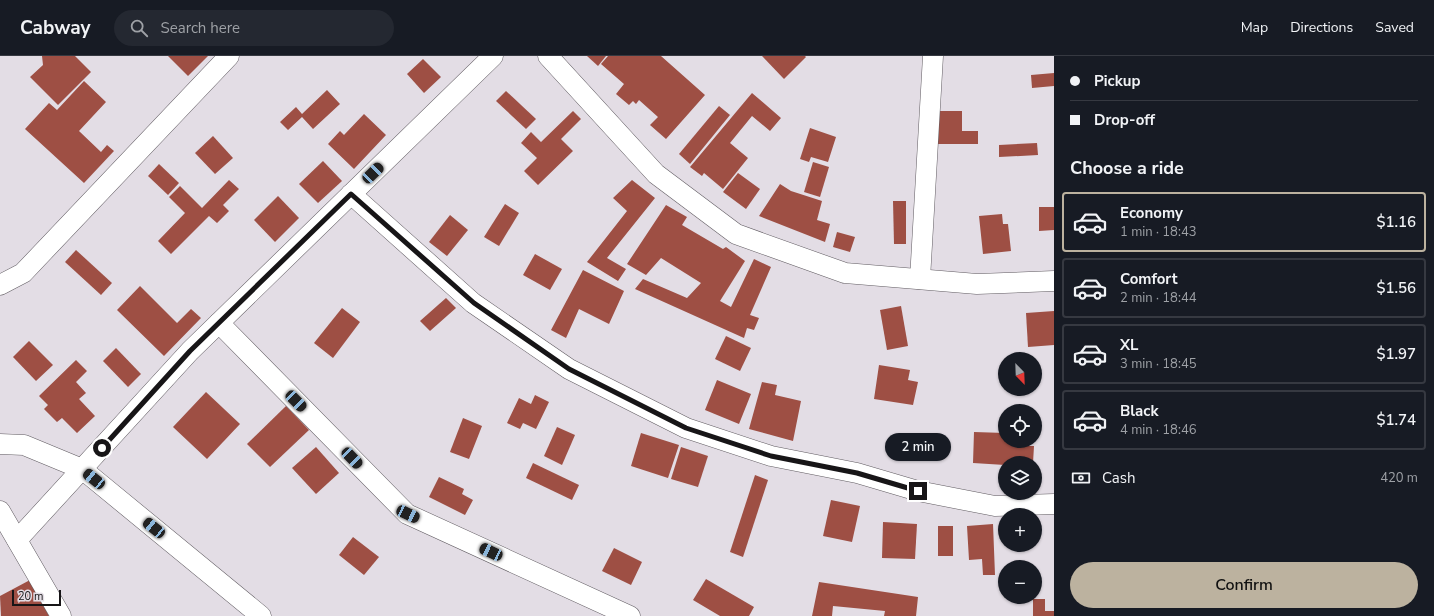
<!DOCTYPE html>
<meta charset="utf-8">
<style>
body{margin:0;font-family:"Nunito Sans",sans-serif;background:#242831;color:#f1f3f6;height:100vh;display:flex;flex-direction:column;font-size:15px;white-space:nowrap}
*{box-sizing:border-box;margin:0}
p{font-size:13px;color:#9ea1a6}
.icon{flex:none;width:22px;height:22px;fill:none;stroke:currentColor;stroke-width:2;stroke-linecap:round;stroke-linejoin:round}
.map{position:relative;flex:1;overflow:hidden}
.side{display:flex;flex-direction:column;background:#171b24;width:380px}
.side>*{flex:none}
.top-card{display:grid;align-content:center;height:88px;padding:0 16px;background:#171b24}
.needle{width:26px;rotate:157deg}
.tools{position:absolute;left:998px;top:296px;display:grid;gap:8px}
.tools a{display:grid;place-items:center;width:44px;height:44px;border-radius:50%;background:#171b24;box-shadow:0 1px 3px #0004;font-size:20px}
.scale{position:absolute;left:12px;bottom:10px;width:49px;box-sizing:border-box;padding-left:4px;border:2px solid #171517;border-top:0;font-size:11px;line-height:14px;white-space:nowrap;color:#171517;-webkit-text-stroke:3px #e3dde5;paint-order:stroke}
.end{position:absolute;width:18px;height:18px;margin:-9px;border:5px solid #171517;background:#fff;box-shadow:0 0 0 2px #fff}
.from{border-radius:50%}
.bubble{position:absolute;height:28px;border-radius:14px;background:#171b24;box-shadow:0 1px 3px #0004;font-size:13px;font-weight:600;line-height:28px;text-align:center}
.car{position:absolute;width:12px;height:24px;margin:-12px -6px;border-radius:5px;box-shadow:0 0 3px 1px #0007;background:linear-gradient(#222 24%,#8ab4d8 0 40%,#222 0 76%,#8ab4d8 0 86%,#222 0)}
.top-card b{display:flex;align-items:center;gap:14px;height:38px;font-size:15px}
.top-card b+b{border-top:1px solid #363941}
.top-card i{width:10px;height:10px;background:#f1f3f6}
ul{padding:0;list-style:none}
li{display:flex;align-items:center;gap:12px;height:60px;margin:0 8px 6px;padding:0 8px;border:2px solid #363941;border-radius:4px}
li div{flex:1}
li b{display:block;font-size:15px}
li em{font-style:normal;font-weight:600}
li.current{border-color:#bcb29f}
li>.icon{width:36px;height:36px;stroke-width:1.5}
h2{padding:0 16px;font-size:18px;line-height:48px}
.pay{display:flex;align-items:center;gap:10px;height:44px;padding:0 16px;font-size:15px}
.pay p{margin-inline-start:auto}
.cta{display:flex;gap:8px;margin-top:auto;padding:8px 16px}
.cta a{flex:1;height:46px;border-radius:24px;background:#bcb29f;color:#111;font-size:16px;font-weight:600;line-height:46px;text-align:center}
header{display:flex;align-items:center;gap:24px;box-sizing:border-box;height:56px;padding:0 20px;background:#171b24;border-bottom:1px solid #363941}
header strong{font-size:19px}
nav{display:flex;gap:22px;margin-inline-start:auto;font-size:14px}
.search{width:280px;height:36px;background:#242831;display:flex;align-items:center;gap:10px;box-sizing:border-box;padding:0 14px;border-radius:22px;color:#9ea1a6;font-size:15px}
main{display:flex;flex:1;min-height:0}
.map>svg:first-child{display:block}
.building{fill:#9e4f44}
.lines{fill:none;stroke-linecap:round;stroke-linejoin:round}
.minor-casing{stroke:#615c62;stroke-width:21}
.minor{stroke:#fff;stroke-width:20}
.route{stroke:#171517;stroke-width:5}
</style>
<header>
<strong>Cabway</strong>
<div class="search"><svg class="icon" aria-label="search" viewBox="0 0 24 24"><circle cx="10" cy="10" r="6"/><path d="M15 15l6 6"/></svg>Search here</div>
<nav><a>Map</a><a>Directions</a><a>Saved</a></nav>
</header>
<main>
<div class="map">
<svg width="1054" height="560" viewBox="0 0 1054 560">
<rect width="100%" height="100%" fill="#e3dde5"/>
<g class="building">
<polygon points="42,0 75,0 91,16 58,49 30,21 43,9"/>
<polygon points="168,0 208,0 188,20"/>
<polygon points="587,0 606,0 598,10"/>
<polygon points="608,0 661,0 705,39 666,83 650,69 658,61 639,44 636,48 633,45 629,49 616,38 624,28 601,8"/>
<polygon points="762,0 805,0 806,1 784,23"/>
<polygon points="423,3 441,21 424,37 407,18"/>
<polygon points="1054,17 1054,30 1032,32 1031,19"/>
<polygon points="84,25 106,46 79,75 101,96 107,89 114,95 84,127 25,73 49,47 57,54"/>
<polygon points="327,34 340,48 313,73 302,61 288,74 280,66 296,51 302,58"/>
<polygon points="506,35 536,63 526,73 496,45"/>
<polygon points="752,37 781,62 770,75 752,60 730,87 748,102 723,133 704,117 702,120 690,111"/>
<polygon points="719,50 730,59 690,108 679,98"/>
<polygon points="573,55 581,63 561,83 573,95 538,129 524,115 537,102 521,87 531,76 541,86"/>
<polygon points="936,55 962,55 962,75 978,75 978,88 935,88"/>
<polygon points="364,58 386,79 354,113 328,88 340,75 344,79"/>
<polygon points="810,72 836,81 828,106 811,101 809,106 800,103"/>
<polygon points="213,80 233,102 215,118 195,97"/>
<polygon points="1037,87 1038,99 999,101 999,89"/>
<polygon points="323,105 342,125 318,147 299,128"/>
<polygon points="813,106 829,111 820,141 804,136"/>
<polygon points="159,108 179,127 168,139 148,120"/>
<polygon points="738,117 760,133 746,153 723,136"/>
<polygon points="229,124 239,133 223,149 229,155 217,167 209,160 171,198 158,185 185,157 169,141 180,130 202,152"/>
<polygon points="632,124 655,142 607,202 626,213 618,225 587,206 627,155 613,142"/>
<polygon points="780,128 791,135 822,145 817,164 830,168 825,186 759,160"/>
<polygon points="278,140 299,162 275,186 254,164"/>
<polygon points="893,145 906,145 906,188 894,188"/>
<polygon points="505,148 519,157 499,190 484,181"/>
<polygon points="666,149 687,161 682,169 723,193 726,191 745,205 720,245 731,251 754,203 771,211 750,259 759,262 754,274 747,272 744,282 635,233 643,223 687,242 701,227 661,202 646,219 627,208"/>
<polygon points="1039,151 1054,151 1054,174 1039,175"/>
<polygon points="1002,158 1003,168 1008,168 1011,195 983,198 979,160"/>
<polygon points="450,159 468,174 447,200 429,186"/>
<polygon points="837,176 855,181 850,196 833,191"/>
<polygon points="76,194 112,227 101,239 65,206"/>
<polygon points="535,198 562,213 550,234 523,219"/>
<polygon points="583,214 624,235 609,268 579,253 566,282 551,274"/>
<polygon points="140,230 177,267 191,253 201,262 164,300 117,254"/>
<polygon points="446,242 456,252 430,275 420,265"/>
<polygon points="901,250 908,290 887,294 880,254"/>
<polygon points="342,252 360,266 333,302 314,287"/>
<polygon points="1054,255 1054,289 1028,291 1026,257"/>
<polygon points="726,280 751,292 740,315 715,303"/>
<polygon points="29,285 53,309 36,325 13,301"/>
<polygon points="116,292 141,318 128,331 103,305"/>
<polygon points="76,304 87,315 76,326 86,337 79,343 95,360 77,377 62,362 57,366 44,353 48,349 39,340"/>
<polygon points="879,309 910,314 908,324 918,326 913,349 874,343"/>
<polygon points="717,324 751,338 739,368 705,354"/>
<polygon points="762,326 777,329 775,339 801,345 793,385 749,373"/>
<polygon points="206,336 240,368 207,403 173,371"/>
<polygon points="535,339 549,346 536,373 523,367 520,373 507,367 519,342 531,348"/>
<polygon points="286,350 309,374 270,411 247,388"/>
<polygon points="463,362 482,370 469,403 450,396"/>
<polygon points="557,371 575,379 562,409 544,400"/>
<polygon points="974,376 1005,377 1005,385 1028,385 1028,390 1034,390 1033,407 1005,407 1005,409 973,407"/>
<polygon points="641,377 679,389 668,422 631,410"/>
<polygon points="316,391 339,417 316,438 292,412"/>
<polygon points="681,391 708,400 698,431 671,423"/>
<polygon points="533,407 579,429 572,444 526,422"/>
<polygon points="755,419 768,424 743,501 730,496"/>
<polygon points="439,421 464,433 462,438 473,444 465,459 429,441"/>
<polygon points="831,444 860,450 852,486 823,480"/>
<polygon points="883,466 917,468 915,503 882,502"/>
<polygon points="993,468 995,519 983,519 982,503 969,504 967,470"/>
<rect x="938" y="470" width="15" height="30"/>
<polygon points="353,481 379,501 364,519 339,499"/>
<polygon points="614,492 642,506 631,529 602,515"/>
<polygon points="706,523 754,551 749,560 720,560 693,544"/>
<polygon points="30,524 49,560 1,560 0,540"/>
<polygon points="819,526 918,541 916,560 884,560 885,555 833,550 832,560 812,560"/>
<polygon points="1033,543 1045,543 1045,555 1054,555 1054,560 1033,560"/>
</g>
<g class="lines">
<defs>
<g id="minor">
<polyline points="548,0 656,118 736,178 845,217 977,228 1054,225"/>
<polyline points="351,138 473,247 569,313 686,372 771,400 857,417 918,435 995,450 1054,448"/>
<polyline points="920,223 933,0"/>
<polyline points="0,229 23,217 229,0"/>
<polyline points="219,267 407,458 630,560"/>
<polyline points="0,388 24,389 82,413 261,560"/>
<polyline points="0,455 61,560"/>
<polyline points="17,484 190,295 493,0"/>
</g>
</defs>
<use href="#minor" class="minor-casing"/>
<use href="#minor" class="minor"/>
</g>
<g class="lines">
<polyline class="route" points="102,392 190,295 351,138 474,247 569,313 686,372 771,400 857,417 918,435"/>
</g>
</svg>
<div class="tools">
<a><svg class="needle" viewBox="-14 -14 28 28"><path d="M0-13l5 13h-10z" fill="#e53935"/><path d="M0 13l5-13h-10z" fill="#9ea1a6"/></svg></a>
<a><svg class="icon" aria-label="locate" viewBox="0 0 24 24"><circle cx="12" cy="12" r="6"/><path d="M12 2v4M12 18v4M2 12h4M18 12h4"/></svg></a>
<a><svg class="icon" aria-label="layers" viewBox="0 0 24 24"><path d="M12 4l9 5-9 5-9-5zM3 14l9 5 9-5"/></svg></a>
<a>+</a>
<a>−</a>
</div>
<div class="scale">20 m</div>
<i class="end from" style="left:102px;top:392px"></i>
<i class="end" style="left:918px;top:435px"></i>
<div class="bubble" style="left:885px;top:377px;width:66px">2 min</div>
<i class="car" style="left:373px;top:117px;rotate:46deg"></i>
<i class="car" style="left:296px;top:345px;rotate:135deg"></i>
<i class="car" style="left:352px;top:402px;rotate:136deg"></i>
<i class="car" style="left:94px;top:423px;rotate:309deg"></i>
<i class="car" style="left:408px;top:458px;rotate:115deg"></i>
<i class="car" style="left:154px;top:472px;rotate:309deg"></i>
<i class="car" style="left:491px;top:496px;rotate:295deg"></i>
</div>
<section class="side">
<div class="top-card">
<b><i class="from"></i>Pickup</b>
<b><i></i>Drop-off</b>
</div>
<h2>Choose a ride</h2>
<ul>
<li class="current"><svg class="icon" aria-label="car" viewBox="0 0 24 24"><path d="M5 17H2v-5l4-1 3-4h7l3 4 3 1v5h-3M9 17h6M6 11h13"/><circle cx="7" cy="17" r="2"/><circle cx="17" cy="17" r="2"/></svg><div><b>Economy</b><p>1 min · 18:43</p></div><em>$1.16</em></li>
<li><svg class="icon" aria-label="car" viewBox="0 0 24 24"><path d="M5 17H2v-5l4-1 3-4h7l3 4 3 1v5h-3M9 17h6M6 11h13"/><circle cx="7" cy="17" r="2"/><circle cx="17" cy="17" r="2"/></svg><div><b>Comfort</b><p>2 min · 18:44</p></div><em>$1.56</em></li>
<li><svg class="icon" aria-label="car" viewBox="0 0 24 24"><path d="M5 17H2v-5l4-1 3-4h7l3 4 3 1v5h-3M9 17h6M6 11h13"/><circle cx="7" cy="17" r="2"/><circle cx="17" cy="17" r="2"/></svg><div><b>XL</b><p>3 min · 18:45</p></div><em>$1.97</em></li>
<li><svg class="icon" aria-label="car" viewBox="0 0 24 24"><path d="M5 17H2v-5l4-1 3-4h7l3 4 3 1v5h-3M9 17h6M6 11h13"/><circle cx="7" cy="17" r="2"/><circle cx="17" cy="17" r="2"/></svg><div><b>Black</b><p>4 min · 18:46</p></div><em>$1.74</em></li>
</ul>
<div class="pay"><svg class="icon" aria-label="cash" viewBox="0 0 24 24"><path d="M3 7h18v10H3z"/><circle cx="12" cy="12" r="2"/></svg>Cash<p>420 m</p></div>
<div class="cta"><a>Confirm</a></div>
</section>
</main>
